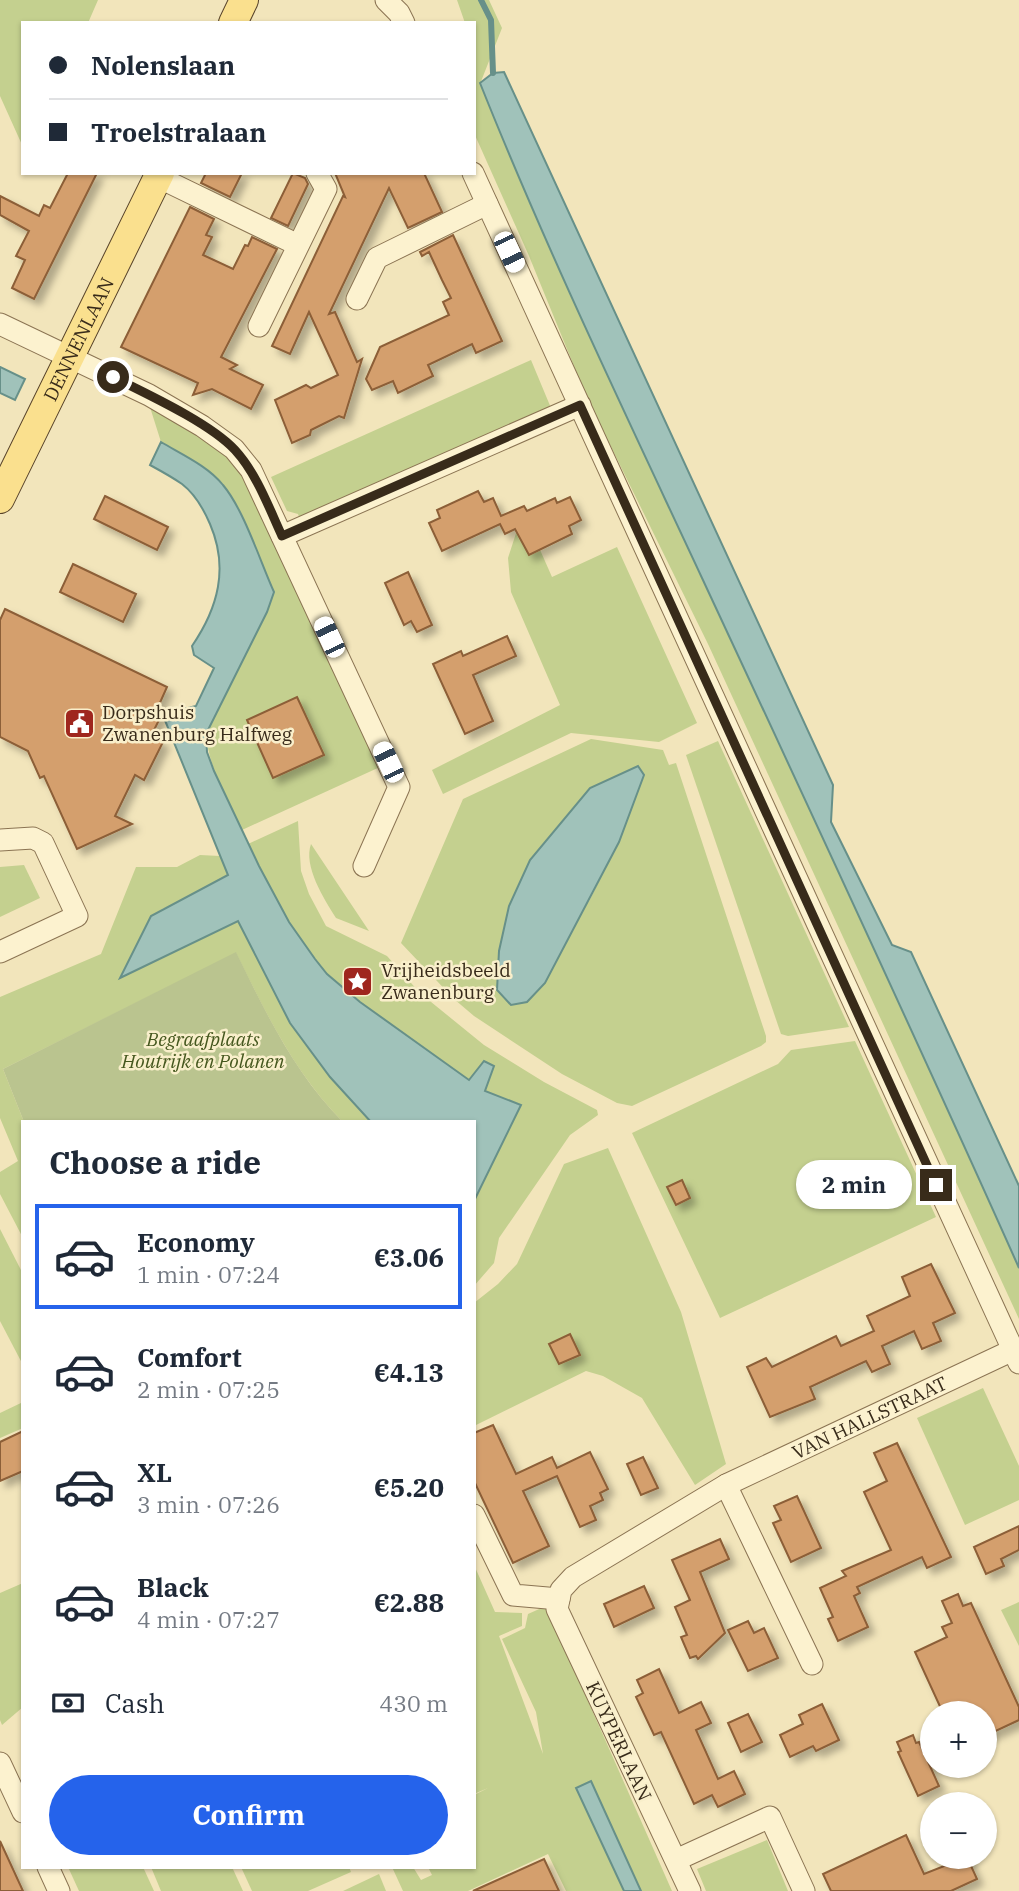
<!DOCTYPE html>
<meta charset="utf-8">
<style>
body{margin:0;font-family:"IBM Plex Serif",serif;background:#f2f2f3;color:#1f2937;height:100vh;display:flex;flex-direction:column;font-size:26px;white-space:nowrap}
*{box-sizing:border-box;margin:0}
p{font-size:23px;color:#747a83}
.icon{flex:none;width:38px;height:38px;fill:none;stroke:currentColor;stroke-width:2;stroke-linecap:round;stroke-linejoin:round}
.map{position:relative;flex:1;overflow:hidden}
.panel{position:absolute;left:21px;top:1120px;width:455px;height:749px;display:flex;flex-direction:column;background:#fff;border-radius:0px;box-shadow:0 2px 5px #0004}
.panel>*{flex:none}
.guide{position:absolute;left:21px;top:21px;width:455px;height:154px;border-radius:0px;box-shadow:0 2px 5px #0004;display:grid;align-content:center;height:154px;padding:0 28px;background:#fff}
.fabs{position:absolute;left:920px;top:1701px;display:grid;gap:14px}
.fabs a{display:grid;place-items:center;width:77px;height:77px;border-radius:50%;background:#fff;box-shadow:0 2px 5px #0004;font-size:35px}
.end{position:absolute;width:32px;height:32px;margin:-16px;border:9px solid #382b1a;background:#fff;box-shadow:0 0 0 4px #fff}
.from{border-radius:50%}
.bubble{position:absolute;height:49px;border-radius:24px;background:#fff;box-shadow:0 2px 5px #0004;font-size:23px;font-weight:800;line-height:49px;text-align:center}
.car{position:absolute;width:21px;height:42px;margin:-21px -10px;border-radius:9px;box-shadow:0 0 5px 2px #0007;background:linear-gradient(#fff 24%,#345 0 40%,#fff 0 76%,#345 0 86%,#fff 0)}
.guide b{display:flex;align-items:center;gap:24px;height:66px;font-size:26px}
.guide b+b{border-top:2px solid #e0e1e3}
.guide i{width:18px;height:18px;background:#1f2937}
ul{padding:0;list-style:none}
li{display:flex;align-items:center;gap:21px;height:105px;margin:0 14px 10px;padding:0 14px;border:4px solid transparent;border-radius:0px}
li div{flex:1}
li b{display:block;font-size:26px}
li em{font-style:normal;font-weight:800}
li.selected{border-color:#2563eb}
li>.icon{width:63px;height:63px;stroke-width:1.5}
h2{padding:0 28px;font-size:32px;line-height:84px}
.pay{display:flex;align-items:center;gap:18px;height:77px;padding:0 28px;font-size:26px}
.pay p{margin-inline-start:auto}
.button{display:flex;gap:14px;margin-top:auto;padding:14px 28px}
.button a{flex:1;height:80px;border-radius:42px;background:#2563eb;color:#fff;font-size:28px;font-weight:800;line-height:80px;text-align:center}
.map>svg:first-child{display:block}
.green{fill:#c4d08f;fill-rule:evenodd}
.cemetery{fill:#bac48f}
.water{fill:#a0c2ba;stroke:#679089;stroke-width:2}
.lines{fill:none;stroke-linecap:round;stroke-linejoin:round}
.stream{stroke:#679089;stroke-width:6}
.building{fill:#d49f6d;stroke:#8c5e37;stroke-width:2;filter:url(#shadow)}
.minor-casing{stroke:#8b7453;stroke-width:23}
.major-casing{stroke:#574229;stroke-width:30}
.minor{stroke:#fcf2cf;stroke-width:21}
.major{stroke:#fae08e;stroke-width:28}
.route{stroke:#382b1a;stroke-width:9}
.labels{text-anchor:middle;stroke-width:5;stroke-linejoin:round;paint-order:stroke}
.street-label{font-size:19px;fill:#382b1a;stroke:#f9efcb}
.poi-label{font-size:19px;fill:#382b1a;stroke:#f9efcb;text-anchor:start}
.park-label{font-size:19px;font-style:italic;fill:#45571e;stroke:#f9efcb}
</style>
<div class="map">
<svg width="1019" height="1891" viewBox="0 0 1019 1891">
<defs>
<filter id="shadow"><feDropShadow dx="6" dy="6" stdDeviation="3.5" flood-color="#0004"/></filter>
</defs>
<rect width="100%" height="100%" fill="#f2e5bb"/>
<g class="green">
<polygon points="0,0 98,0 88,23 23,23 23,147 0,96"/>
<polygon points="457,0 489,0 502,28 480,84 636,437 877,953 1019,1268 1019,1319 708,644 587,398 529,256 474,133 474,23 465,23"/>
<polygon points="531,360 551,408 300,520 298,514 287,511 271,477"/>
<path d="M149,404L174,417L236,461L380,767L242,830C227,799 209,769 206,734L267,612L223,484L202,467L161,442Z"/>
<polygon points="526,518 552,577 617,547 697,723 659,742 571,733 443,794 432,770 560,705 511,592 508,558 519,524"/>
<path d="M591,739L663,750L669,765L676,763L766,1036V1042L761,1046L632,1106L617,1103L562,1074L474,1016L454,999L401,943L463,799ZM638,766L644,775L619,842L588,903Z"/>
<polygon points="718,741 849,1027 788,1036 781,1034 686,755"/>
<path d="M298,821L301,871L309,894L326,926L387,956L420,993L484,1045L544,1082L597,1110L598,1115L570,1135L499,1238L494,1263L474,1286V1201L521,1105L485,1091L493,1066L469,1081C421,1047 367,1015 326,973C293,939 268,886 248,844Z"/>
<path d="M311,844L369,931L336,918C324,899 303,866 311,844Z"/>
<path d="M200,855L220,856L229,875L182,901L162,909L120,977L238,921L290,1023L330,1077L371,1122H343C295,1074 266,1013 236,953L3,1069L24,1122L23,1238L0,1194V1172L18,1161L0,1118V997L101,954L136,867H177Z"/>
<polygon points="24,865 40,898 0,917 0,867"/>
<polygon points="855,1041 936,1217 720,1318 632,1133 778,1064 791,1050"/>
<polygon points="608,1148 681,1312 726,1464 695,1485 642,1398 603,1376 586,1371 474,1426 474,1303 498,1284 517,1264 564,1164"/>
<polygon points="0,1229 23,1274 23,1365 0,1321"/>
<polygon points="983,1388 1019,1466 1019,1500 965,1525 917,1418"/>
<polygon points="23,1402 23,1428 0,1438 0,1413"/>
<polygon points="474,1565 495,1612 522,1613 522,1626 499,1636 543,1754 536,1712 502,1639 525,1628 528,1614 546,1606 672,1891 566,1891 548,1854 468,1891 403,1891 392,1867 413,1867 421,1880 432,1875 428,1867 474,1867 474,1795 488,1788 474,1794"/>
<polygon points="23,1583 23,1707 2,1725 0,1720 0,1593"/>
<polygon points="1019,1602 1019,1646 1001,1610"/>
<polygon points="767,1840 788,1891 706,1891 697,1869"/>
<polygon points="68,1867 143,1867 154,1891 79,1891"/>
<polygon points="151,1867 232,1867 243,1891 161,1891"/>
<polygon points="241,1867 349,1867 351,1872 308,1891 252,1891"/>
<polygon points="379,1874 386,1891 343,1891"/>
</g>
<path class="cemetery" d="M236,952C266,1013 295,1074 343,1122H24L3,1069Z"/>
<g class="water">
<path d="M504,72L833,785L831,822L892,945L911,952L1019,1186V1268C916,1037 809,808 702,578C626,415 547,251 480,83L493,73Z"/>
<polygon points="0,367 25,379 15,400 0,393"/>
<path d="M161,442C181,454 208,466 223,485C244,510 260,561 274,592L267,612L206,734L207,752L214,771L259,866L289,922L315,959L327,974L360,1002L469,1080L484,1061L494,1066L485,1091L521,1105L474,1201V1122H371L330,1077L290,1023L238,921L120,978L151,916L228,875L164,718L166,713L196,706L214,668L194,655L192,646C218,608 229,568 210,524C204,510 195,494 182,484C172,477 161,471 150,465Z"/>
<polygon points="638,766 644,775 619,842 545,983 527,1002 511,1005 497,990 499,951 509,906 530,860 590,788"/>
<polygon points="591,1781 641,1891 624,1891 576,1788"/>
</g>
<g class="lines">
<polyline class="stream" points="481,0 491,20 493,73"/>
</g>
<g class="building">
<polygon points="68,173 97,173 34,299 12,288 25,260 16,256 29,231 0,215 0,196 39,216 44,205 50,208"/>
<polygon points="206,173 242,173 230,197 201,183"/>
<polygon points="293,173 305,178 308,184 288,226 271,218"/>
<polygon points="335,173 424,173 442,212 408,228 389,188 329,314 335,312 357,362 362,359 344,418 339,416 311,430 310,435 292,443 275,400 306,385 311,388 338,375 309,312 290,354 272,346 343,196 345,197"/>
<polygon points="190,207 214,219 206,235 212,237 203,255 233,269 245,245 248,246 252,237 277,249 221,357 237,365 230,369 263,385 251,409 212,389 193,395 198,383 121,347"/>
<polygon points="453,235 502,341 476,353 472,344 428,365 433,376 398,393 393,381 372,390 366,379 380,347 449,315 443,302 451,298 442,280 429,252 422,256 420,252"/>
<polygon points="478,491 484,502 493,498 501,516 524,506 527,511 555,498 557,503 570,497 581,520 569,526 572,534 529,555 515,529 505,534 500,524 442,551 429,523 440,518 437,510"/>
<polygon points="105,496 168,527 157,550 94,519"/>
<polygon points="73,564 136,594 123,622 60,592"/>
<polygon points="408,572 432,625 417,632 411,621 404,625 385,583"/>
<polygon points="5,609 167,687 158,707 164,710 151,736 163,742 144,780 135,775 115,816 132,824 77,849 44,776 40,778 28,751 0,737 0,620"/>
<polygon points="507,636 516,656 473,675 493,721 465,734 433,664 461,651 463,656"/>
<polygon points="297,697 324,755 273,778 247,720"/>
<polygon points="682,1180 690,1198 676,1205 667,1187"/>
<polygon points="931,1264 955,1313 933,1323 941,1341 922,1349 914,1331 882,1346 890,1364 872,1372 866,1361 810,1387 815,1399 770,1417 747,1367 766,1358 772,1367 836,1336 841,1346 874,1331 867,1316 910,1296 902,1277"/>
<polygon points="570,1334 580,1355 559,1364 549,1344"/>
<polygon points="493,1425 516,1474 552,1457 557,1468 590,1452 608,1489 600,1493 603,1500 590,1506 596,1520 580,1527 557,1476 523,1491 549,1546 513,1563 474,1481 474,1433"/>
<polygon points="23,1431 23,1471 0,1481 0,1442"/>
<polygon points="897,1443 951,1557 927,1568 922,1557 857,1587 860,1593 854,1596 868,1627 838,1641 828,1619 833,1617 820,1588 846,1576 842,1571 891,1550 864,1492 887,1481 874,1453"/>
<polygon points="643,1457 658,1488 641,1495 627,1464"/>
<polygon points="797,1496 821,1548 791,1562 773,1523 781,1520 774,1506"/>
<polygon points="1019,1526 1019,1550 1001,1559 1004,1566 986,1574 974,1547"/>
<polygon points="720,1539 729,1559 700,1572 725,1633 698,1659 696,1656 690,1658 681,1637 687,1635 675,1607 690,1600 672,1560"/>
<polygon points="644,1586 654,1608 614,1627 604,1604"/>
<polygon points="958,1594 963,1606 971,1603 1019,1707 1019,1720 985,1736 985,1713 943,1713 915,1652 947,1637 942,1627 952,1623 942,1601"/>
<polygon points="748,1621 754,1633 764,1628 778,1658 748,1671 728,1630"/>
<polygon points="659,1669 679,1713 701,1702 711,1723 696,1730 718,1779 734,1771 745,1794 718,1807 712,1795 694,1804 661,1732 654,1735 636,1697 643,1693 637,1680"/>
<polygon points="822,1704 839,1740 816,1751 813,1746 790,1757 780,1735 803,1724 799,1715"/>
<polygon points="748,1714 762,1742 741,1752 728,1723"/>
<polygon points="913,1735 916,1743 919,1742 939,1786 918,1796 898,1752 901,1751 897,1742"/>
<polygon points="906,1835 924,1874 967,1857 977,1879 951,1891 831,1891 823,1874"/>
<polygon points="0,1841 23,1891 0,1891"/>
<polygon points="544,1859 559,1891 473,1891"/>
</g>
<g class="lines">
<defs>
<g id="minor">
<polyline points="386,0 399,13 404,23"/>
<polyline points="473,173 1019,1363"/>
<polyline points="158,177 298,245"/>
<polyline points="357,299 377,258 487,204"/>
<polyline points="0,324 149,395 202,426 234,449 251,470 399,787 364,866"/>
<polyline points="259,326 326,189 317,173"/>
<polyline points="282,536 580,405"/>
<polyline points="0,840 33,838 43,843 77,916 0,952"/>
<polyline points="726,1485 812,1664"/>
<polyline points="474,1515 513,1595 559,1599"/>
<polyline points="0,1763 23,1812"/>
<polyline points="676,1860 770,1817 804,1891"/>
<polyline points="48,1867 59,1891"/>
<path id="s1" d="M690,1891L557,1609L561,1590L573,1577L726,1485L1013,1350"/>
</g>
<g id="major">
<polyline points="233,23 244,0"/>
<path id="s2" d="M0,499L160,173"/>
</g>
</defs>
<use href="#minor" class="minor-casing"/>
<use href="#major" class="major-casing"/>
<use href="#minor" class="minor"/>
<use href="#major" class="major"/>
</g>
<g class="lines">
<path class="route" d="M113,377C147,394 210,423 235,450C257,474 269,508 282,536L580,405L936,1185"/>
</g>
<defs>
<symbol id="civic-square" viewBox="-11 -11 22 22"><rect x="-9" y="-9" width="18" height="18" rx="4" fill="#9f261e" stroke="#f9efcb"/><path d="M-.6-6.5H3V-4.5H.6V-3L4-1V1h2V6H-6V1h2V-1L-.6-3ZM-1.2 2.5V6h2.4V2.5Z" fill="#fff"/></symbol>
<symbol id="sight-square" viewBox="-11 -11 22 22"><rect x="-9" y="-9" width="18" height="18" rx="4" fill="#9f261e" stroke="#f9efcb"/><path d="M0-6L1.8-2.2L6-1.7L2.9 1.2L3.7 5.4L0 3.3L-3.7 5.4L-2.9 1.2L-6-1.7L-1.8-2.2Z" fill="#fff"/></symbol>
</defs>
<g fill-rule="evenodd">
<use href="#civic-square" x="62" y="706" width="35" height="35"/>
<use href="#sight-square" x="340" y="964" width="35" height="35"/>
</g>
<g class="labels">
<g class="street-label">
<text dy="7" stroke="none"><textPath href="#s2" startOffset="178">DENNENLAAN</textPath></text>
<text dy="7" stroke="none"><textPath href="#s1" startOffset="686">VAN HALLSTRAAT</textPath></text>
<text transform="translate(619 1741) rotate(65)" y="7">KUYPERLAAN</text>
</g>
<g class="poi-label">
<text x="102" y="719">Dorpshuis<tspan x="102" dy="22">Zwanenburg Halfweg</tspan></text>
<text x="381" y="977">Vrijheidsbeeld<tspan x="381" dy="22">Zwanenburg</tspan></text>
</g>
<g class="park-label">
<text x="203" y="1046">Begraafplaats<tspan x="203" dy="22">Houtrijk en Polanen</tspan></text>
</g>
</g>
</svg>
<div class="fabs">
<a>+</a>
<a>−</a>
</div>
<i class="end from" style="left:113px;top:377px"></i>
<i class="end" style="left:936px;top:1185px"></i>
<div class="bubble" style="left:796px;top:1160px;width:116px">2 min</div>
<i class="car" style="left:509px;top:252px;rotate:155deg"></i>
<i class="car" style="left:329px;top:637px;rotate:335deg"></i>
<i class="car" style="left:388px;top:762px;rotate:335deg"></i>
<div class="guide">
<b><i class="from"></i>Nolenslaan</b>
<b><i></i>Troelstralaan</b>
</div>
<section class="panel">
<h2>Choose a ride</h2>
<ul>
<li class="selected"><svg class="icon" aria-label="car" viewBox="0 0 24 24"><path d="M5 17H2v-5l4-1 3-4h7l3 4 3 1v5h-3M9 17h6M6 11h13"/><circle cx="7" cy="17" r="2"/><circle cx="17" cy="17" r="2"/></svg><div><b>Economy</b><p>1 min · 07:24</p></div><em>€3.06</em></li>
<li><svg class="icon" aria-label="car" viewBox="0 0 24 24"><path d="M5 17H2v-5l4-1 3-4h7l3 4 3 1v5h-3M9 17h6M6 11h13"/><circle cx="7" cy="17" r="2"/><circle cx="17" cy="17" r="2"/></svg><div><b>Comfort</b><p>2 min · 07:25</p></div><em>€4.13</em></li>
<li><svg class="icon" aria-label="car" viewBox="0 0 24 24"><path d="M5 17H2v-5l4-1 3-4h7l3 4 3 1v5h-3M9 17h6M6 11h13"/><circle cx="7" cy="17" r="2"/><circle cx="17" cy="17" r="2"/></svg><div><b>XL</b><p>3 min · 07:26</p></div><em>€5.20</em></li>
<li><svg class="icon" aria-label="car" viewBox="0 0 24 24"><path d="M5 17H2v-5l4-1 3-4h7l3 4 3 1v5h-3M9 17h6M6 11h13"/><circle cx="7" cy="17" r="2"/><circle cx="17" cy="17" r="2"/></svg><div><b>Black</b><p>4 min · 07:27</p></div><em>€2.88</em></li>
</ul>
<div class="pay"><svg class="icon" aria-label="cash" viewBox="0 0 24 24"><path d="M3 7h18v10H3z"/><circle cx="12" cy="12" r="2"/></svg>Cash<p>430 m</p></div>
<div class="button"><a>Confirm</a></div>
</section>
</div>
